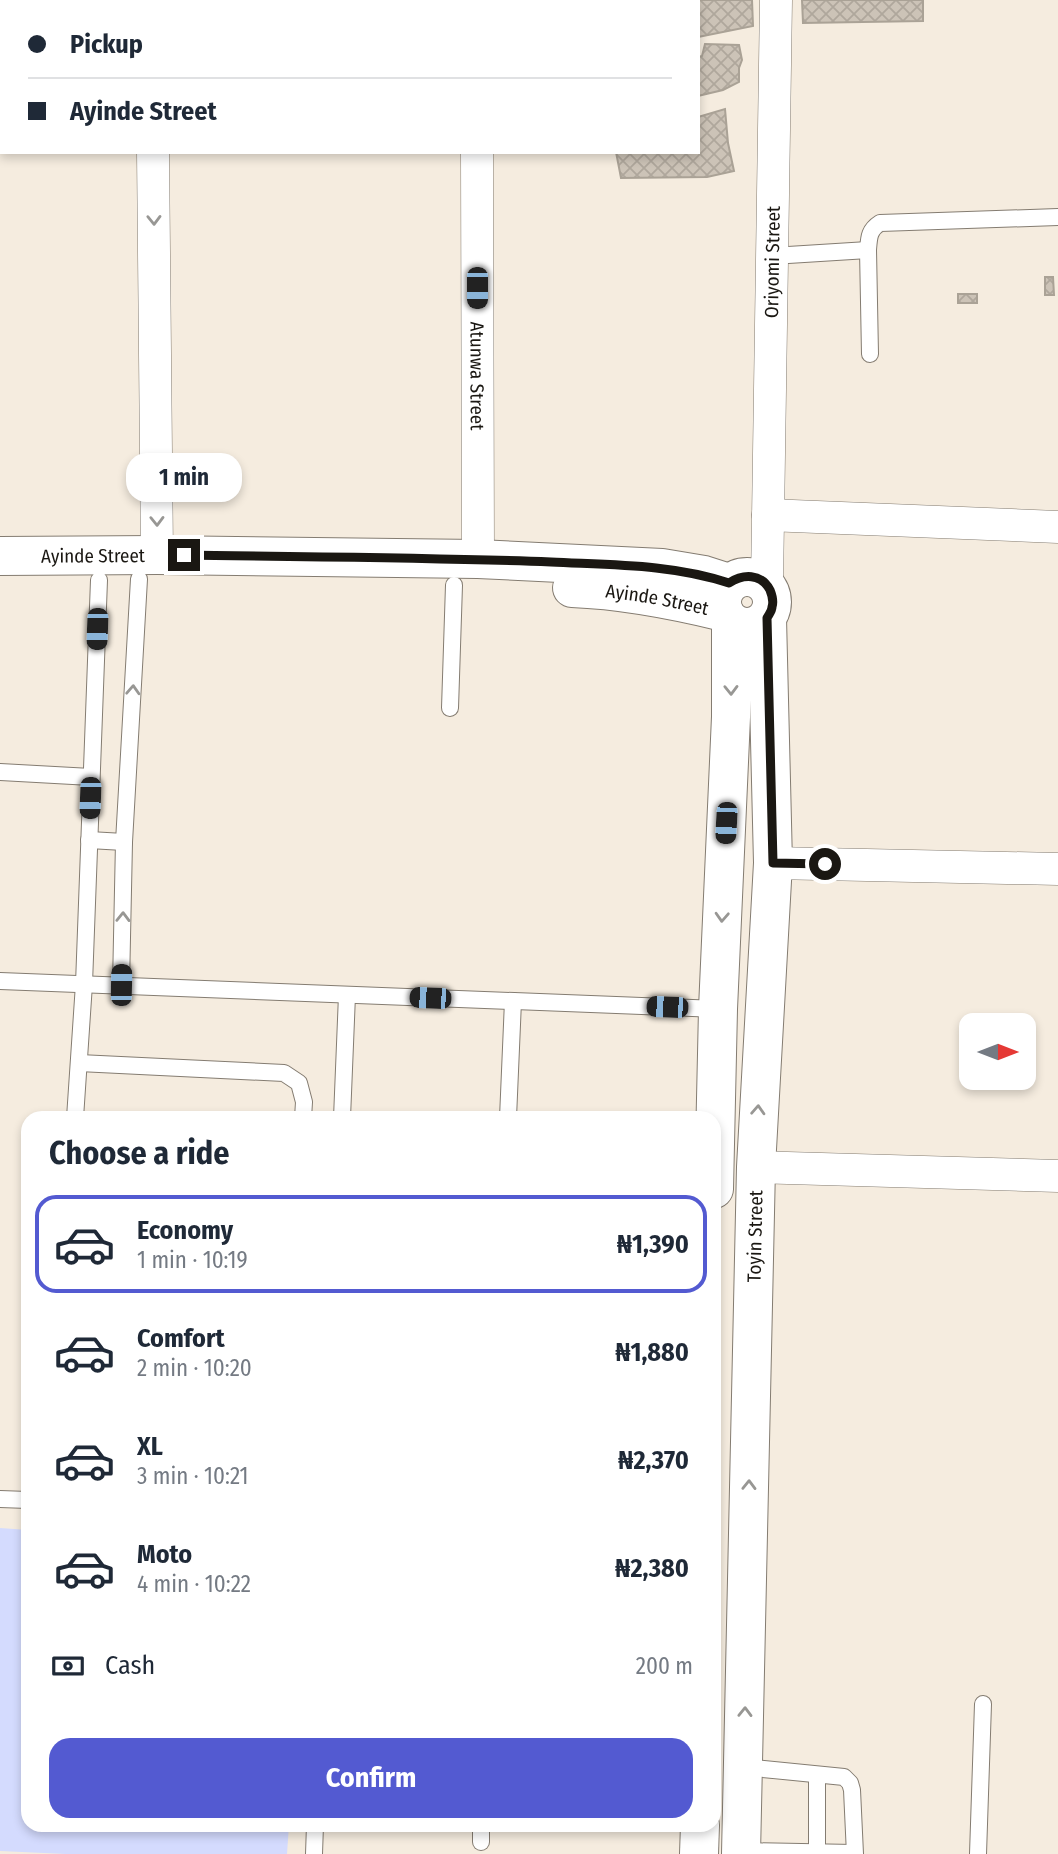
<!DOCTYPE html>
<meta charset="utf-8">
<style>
body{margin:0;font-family:"Fira Sans Condensed",sans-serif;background:#f6f6f7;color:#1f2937;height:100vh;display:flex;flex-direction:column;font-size:26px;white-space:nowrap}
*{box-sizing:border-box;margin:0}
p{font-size:23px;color:#747a83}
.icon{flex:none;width:38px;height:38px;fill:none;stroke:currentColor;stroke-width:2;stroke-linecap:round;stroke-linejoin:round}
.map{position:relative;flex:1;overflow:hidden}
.drawer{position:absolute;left:21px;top:1111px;width:700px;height:721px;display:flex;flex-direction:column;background:#fff;border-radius:21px;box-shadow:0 4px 10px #0003}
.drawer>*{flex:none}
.guide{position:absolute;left:0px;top:0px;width:700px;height:154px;box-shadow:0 4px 10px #0003;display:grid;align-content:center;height:154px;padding:0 28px;background:#fff}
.needle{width:46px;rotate:90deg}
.fabs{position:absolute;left:959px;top:1013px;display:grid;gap:14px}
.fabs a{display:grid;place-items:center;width:77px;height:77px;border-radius:14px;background:#fff;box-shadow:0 4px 10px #0003;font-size:35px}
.end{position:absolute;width:32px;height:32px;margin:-16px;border:9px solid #1a1712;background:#fff;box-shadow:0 0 0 4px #fff}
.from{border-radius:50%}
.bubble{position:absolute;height:49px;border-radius:21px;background:#fff;box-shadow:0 4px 10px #0003;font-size:23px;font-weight:700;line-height:49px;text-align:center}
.car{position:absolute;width:21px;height:42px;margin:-21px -10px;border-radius:9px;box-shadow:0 0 5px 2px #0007;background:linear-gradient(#222 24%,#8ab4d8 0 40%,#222 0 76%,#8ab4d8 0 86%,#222 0)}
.guide b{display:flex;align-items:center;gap:24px;height:66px;font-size:26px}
.guide b+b{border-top:2px solid #e0e1e3}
.guide i{width:18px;height:18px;background:#1f2937}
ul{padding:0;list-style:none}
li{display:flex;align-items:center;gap:21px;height:98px;margin:0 14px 10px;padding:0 14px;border:4px solid transparent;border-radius:21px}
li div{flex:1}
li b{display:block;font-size:26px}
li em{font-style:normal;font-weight:700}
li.active{border-color:#535ad1}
li>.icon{width:63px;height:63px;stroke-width:1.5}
h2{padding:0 28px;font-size:32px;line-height:84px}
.pay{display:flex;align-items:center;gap:18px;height:77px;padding:0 28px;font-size:26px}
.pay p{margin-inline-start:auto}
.action{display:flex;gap:14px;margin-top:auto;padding:14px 28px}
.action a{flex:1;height:80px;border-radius:21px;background:#535ad1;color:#fff;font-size:28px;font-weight:700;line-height:80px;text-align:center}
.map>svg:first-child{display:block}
.garden{fill:#d4dbfe}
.building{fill:url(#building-cross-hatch);stroke:#aaa296;stroke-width:2}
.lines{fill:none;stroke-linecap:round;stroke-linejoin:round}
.lane-casing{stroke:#847c71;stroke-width:18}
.street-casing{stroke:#847c71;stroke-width:33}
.secondary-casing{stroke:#847c71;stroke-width:40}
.lane{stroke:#fff;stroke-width:16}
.street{stroke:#fff;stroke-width:32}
.secondary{stroke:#fff;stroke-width:38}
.oneway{stroke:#989794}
.route{stroke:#1a1712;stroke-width:9}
.labels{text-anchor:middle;stroke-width:5;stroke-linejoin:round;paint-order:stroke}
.street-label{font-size:19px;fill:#1a1712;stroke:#fff}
</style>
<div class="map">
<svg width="1058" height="1854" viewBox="0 0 1058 1854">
<defs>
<pattern id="building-cross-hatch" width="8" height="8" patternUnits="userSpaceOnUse" patternTransform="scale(1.75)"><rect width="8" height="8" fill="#ccc3b7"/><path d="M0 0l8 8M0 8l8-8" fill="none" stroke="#afa79c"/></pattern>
</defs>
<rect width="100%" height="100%" fill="#f5ecdf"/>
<polygon class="garden" points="0,1528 28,1530 28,1825 289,1825 287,1854 66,1854 0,1851"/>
<g class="building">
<polygon points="650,0 752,0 753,26 698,37 698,2 650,2"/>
<polygon points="802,0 923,0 923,21 803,23"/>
<polygon points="705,44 739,45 742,60 739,68 739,82 723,90 698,96 698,57 702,56"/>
<polygon points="725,109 728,143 734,171 707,177 621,178 616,152 698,152 698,117"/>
<polygon points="1045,277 1053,277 1054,295 1045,295"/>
<rect x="958" y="294" width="19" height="9"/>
</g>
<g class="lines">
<defs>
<g id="lane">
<polyline points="772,256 868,250"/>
<path d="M870,354L868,250C869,237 869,230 880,223L1058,217"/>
<polyline points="450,708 454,585"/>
<polyline points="0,772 91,777"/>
<polyline points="89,840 124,842"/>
<polyline points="0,981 718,1009"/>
<polyline points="121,985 124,842 139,579"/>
<polyline points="79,1063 284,1073 299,1083 304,1102 303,1118"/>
<polyline points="75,1118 84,984 99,580"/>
<polyline points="342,1118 347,995"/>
<polyline points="508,1118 513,1001"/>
<polyline points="0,1499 28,1500"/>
<polyline points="743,1767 844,1777 850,1783 852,1790 855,1854"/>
<polyline points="817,1775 817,1852"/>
<polyline points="481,1842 481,1825"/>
<polyline points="741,1851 854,1853"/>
<polyline points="314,1854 315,1825"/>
<polyline points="978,1854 983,1704"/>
</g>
<g id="street">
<polyline points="152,0 152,2"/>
<polyline points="476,0 476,2"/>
<polyline points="153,152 157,555"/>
<path id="s1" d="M477,152L478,559"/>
<polyline points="768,515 1058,527"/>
<path id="s2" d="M767,584L776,0"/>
<polyline points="773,863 1058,869"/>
<polyline points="756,1167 1058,1176"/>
</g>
<g id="secondary">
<path id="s3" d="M0,556L157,555L478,559L662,568L704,575L729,583"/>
<circle cx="747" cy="602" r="25"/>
<path id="s4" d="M572,588C624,590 675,600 724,612"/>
<polyline points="714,1189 718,1009 731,717 731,622"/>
<polyline points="699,1854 700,1825"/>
<path id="s5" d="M741,1854L756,1167L773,863L767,618"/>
</g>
</defs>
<use href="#lane" class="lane-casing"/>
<use href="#street" class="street-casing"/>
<use href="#secondary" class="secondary-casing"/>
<use href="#lane" class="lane"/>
<use href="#street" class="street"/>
<use href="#secondary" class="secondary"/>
</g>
<defs><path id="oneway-chevron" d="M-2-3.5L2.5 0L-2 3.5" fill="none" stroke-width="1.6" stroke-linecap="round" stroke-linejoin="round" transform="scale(1.75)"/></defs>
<g class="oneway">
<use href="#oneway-chevron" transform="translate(154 220) rotate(89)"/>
<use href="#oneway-chevron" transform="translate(157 521) rotate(89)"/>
<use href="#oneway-chevron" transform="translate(133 690) rotate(-87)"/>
<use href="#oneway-chevron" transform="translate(731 690) rotate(89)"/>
<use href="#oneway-chevron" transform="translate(123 917) rotate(-89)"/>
<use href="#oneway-chevron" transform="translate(722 917) rotate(93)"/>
<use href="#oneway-chevron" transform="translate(758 1110) rotate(-87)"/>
<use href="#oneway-chevron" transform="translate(749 1485) rotate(-89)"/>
<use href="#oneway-chevron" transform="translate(745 1712) rotate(-89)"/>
</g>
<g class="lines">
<path class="route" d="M184,555C306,557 428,557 551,562C611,565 672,564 729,583C743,574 761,573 770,590C772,595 774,601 772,607C772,611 769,614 767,618L773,863L825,864"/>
</g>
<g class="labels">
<g class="street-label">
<text dy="7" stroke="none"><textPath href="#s2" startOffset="322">Oriyomi Street</textPath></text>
<text dy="7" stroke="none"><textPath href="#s1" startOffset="224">Atunwa Street</textPath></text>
<text dy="7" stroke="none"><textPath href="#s3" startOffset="93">Ayinde Street</textPath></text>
<text dy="7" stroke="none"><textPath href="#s4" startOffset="86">Ayinde Street</textPath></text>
<text dy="7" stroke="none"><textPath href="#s5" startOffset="618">Toyin Street</textPath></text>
</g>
</g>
</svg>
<div class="fabs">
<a><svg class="needle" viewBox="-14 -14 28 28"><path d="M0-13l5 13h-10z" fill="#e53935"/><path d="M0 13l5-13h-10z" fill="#747a83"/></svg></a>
</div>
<i class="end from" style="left:825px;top:864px"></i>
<i class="end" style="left:184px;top:555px"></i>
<div class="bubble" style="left:126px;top:453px;width:116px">1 min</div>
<i class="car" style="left:477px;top:288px;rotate:180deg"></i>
<i class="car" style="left:97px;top:629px;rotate:182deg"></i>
<i class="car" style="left:90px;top:798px;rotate:182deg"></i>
<i class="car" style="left:726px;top:823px;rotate:183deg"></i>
<i class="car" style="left:121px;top:985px;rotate:1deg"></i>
<i class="car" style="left:430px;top:998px;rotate:272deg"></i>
<i class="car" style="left:667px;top:1007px;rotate:272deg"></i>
<div class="guide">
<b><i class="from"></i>Pickup</b>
<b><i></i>Ayinde Street</b>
</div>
<section class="drawer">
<h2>Choose a ride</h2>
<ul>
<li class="active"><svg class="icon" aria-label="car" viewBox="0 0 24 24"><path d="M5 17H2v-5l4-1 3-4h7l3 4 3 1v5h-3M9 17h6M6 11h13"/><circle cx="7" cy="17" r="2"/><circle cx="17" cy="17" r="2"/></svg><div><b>Economy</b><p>1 min · 10:19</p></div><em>₦1,390</em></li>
<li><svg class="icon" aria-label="car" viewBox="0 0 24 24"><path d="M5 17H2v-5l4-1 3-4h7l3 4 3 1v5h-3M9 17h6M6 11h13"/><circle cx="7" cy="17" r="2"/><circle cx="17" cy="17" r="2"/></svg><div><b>Comfort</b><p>2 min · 10:20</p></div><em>₦1,880</em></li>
<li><svg class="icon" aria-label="car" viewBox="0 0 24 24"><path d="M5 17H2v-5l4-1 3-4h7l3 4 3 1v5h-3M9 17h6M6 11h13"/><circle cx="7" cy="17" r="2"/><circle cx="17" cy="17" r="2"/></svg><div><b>XL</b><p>3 min · 10:21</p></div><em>₦2,370</em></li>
<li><svg class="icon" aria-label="car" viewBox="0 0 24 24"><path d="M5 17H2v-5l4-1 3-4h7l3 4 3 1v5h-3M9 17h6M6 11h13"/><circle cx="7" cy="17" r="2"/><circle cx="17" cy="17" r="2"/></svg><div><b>Moto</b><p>4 min · 10:22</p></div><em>₦2,380</em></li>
</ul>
<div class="pay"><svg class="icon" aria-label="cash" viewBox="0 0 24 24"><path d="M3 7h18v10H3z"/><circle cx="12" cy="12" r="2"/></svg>Cash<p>200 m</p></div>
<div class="action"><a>Confirm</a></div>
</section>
</div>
